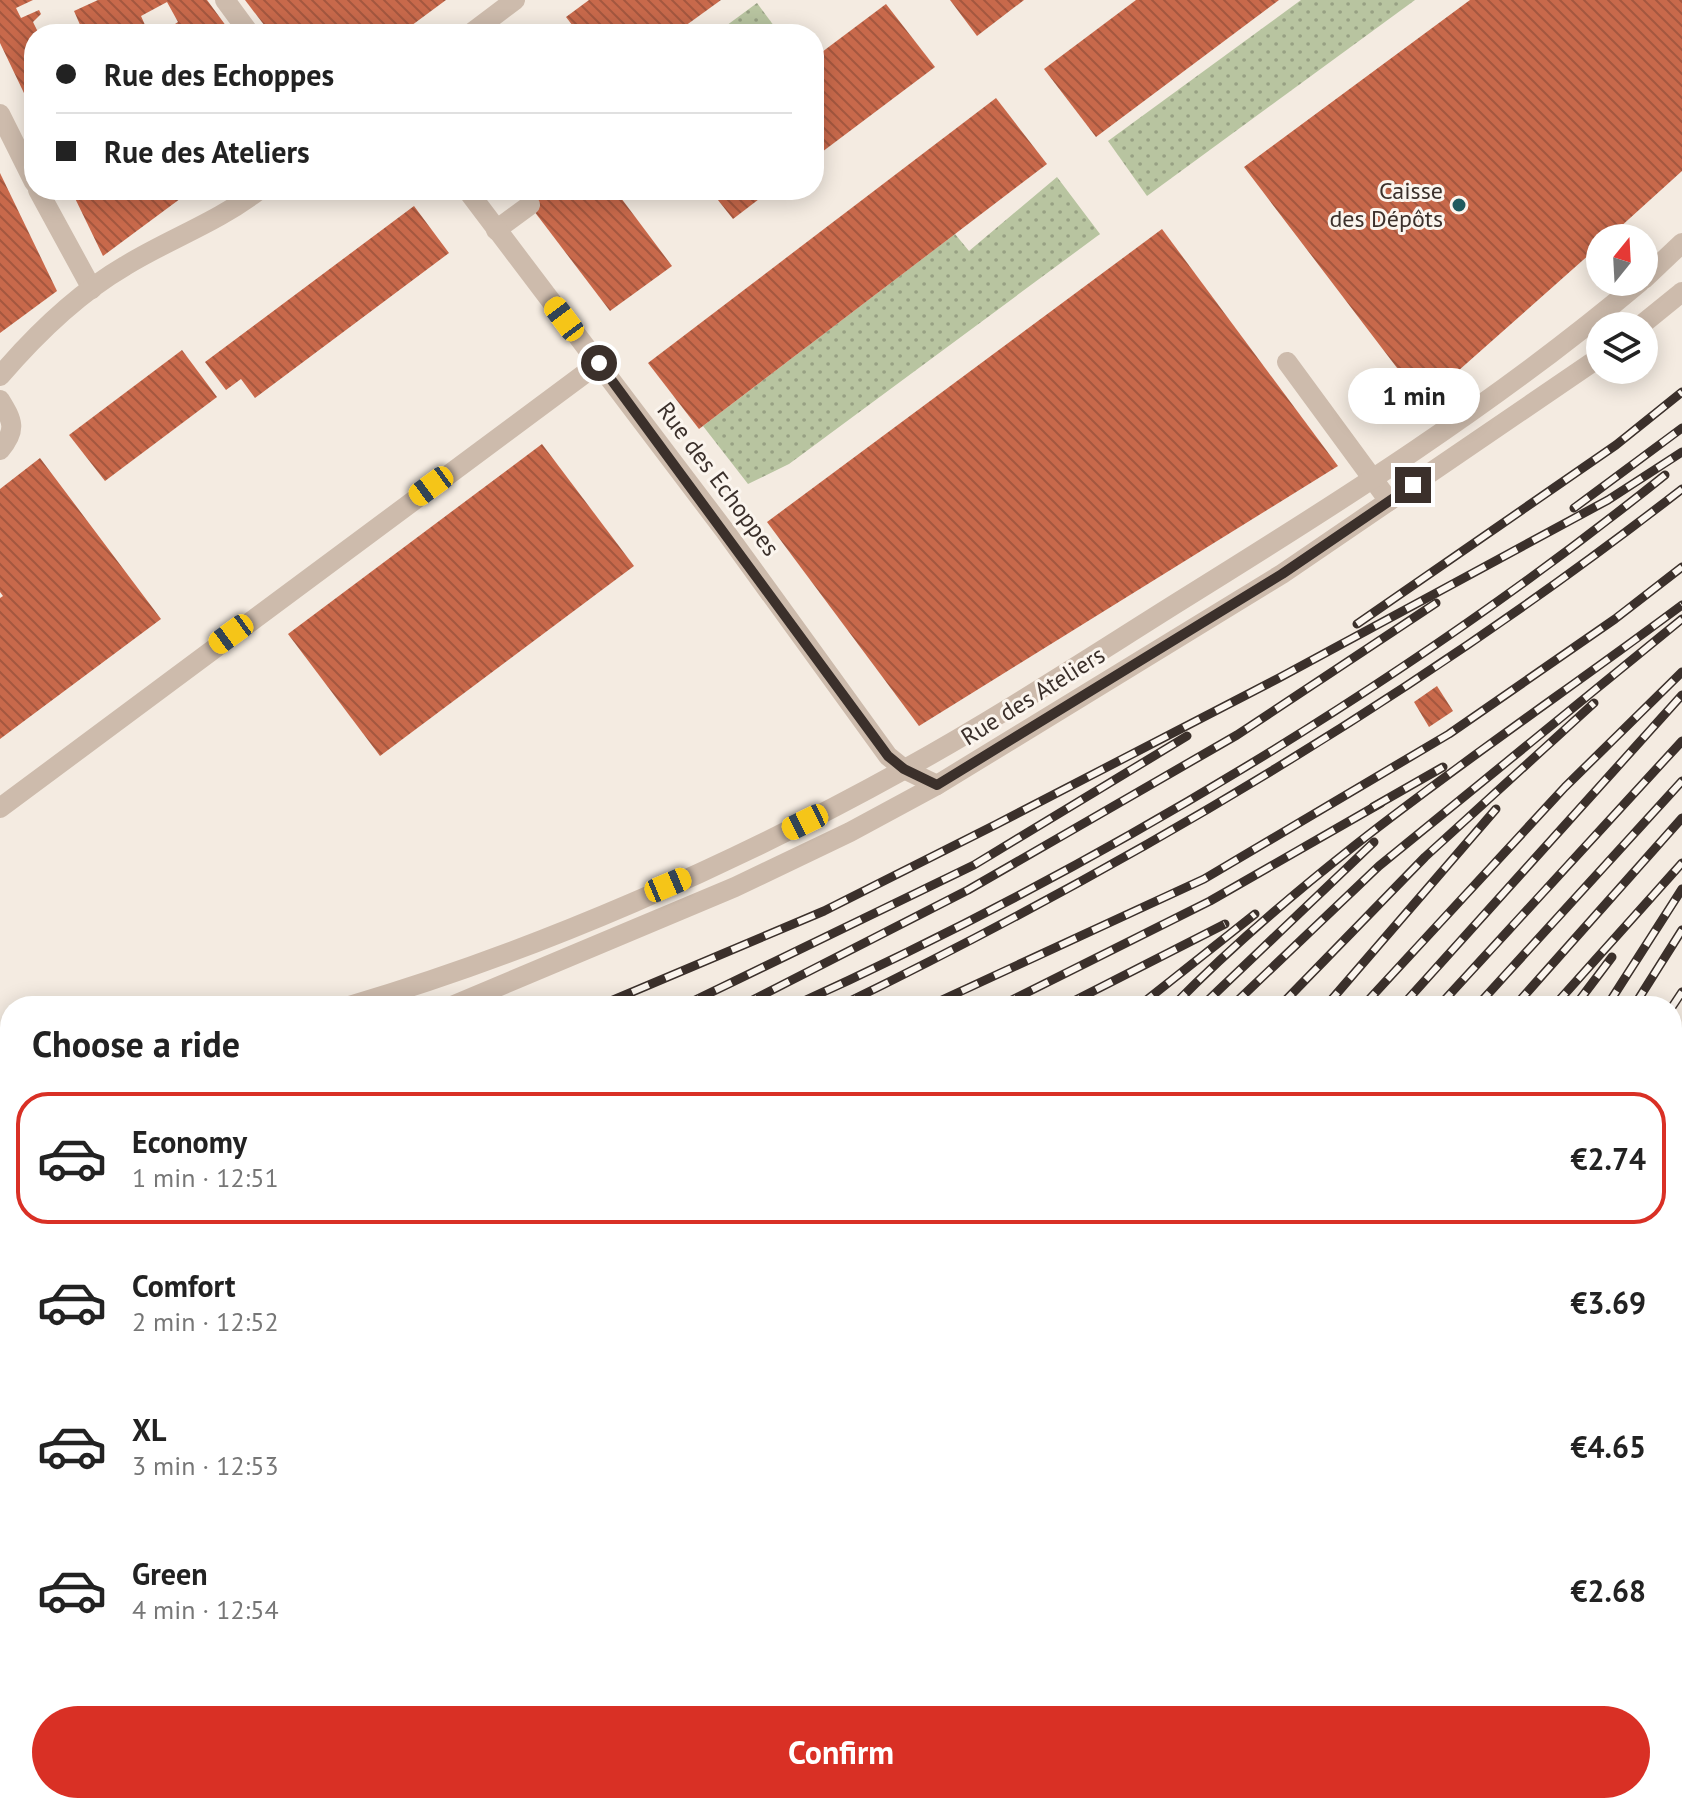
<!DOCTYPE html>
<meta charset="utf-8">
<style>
body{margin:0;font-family:"PT Sans",sans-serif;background:#f2f2f2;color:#222;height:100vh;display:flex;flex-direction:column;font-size:30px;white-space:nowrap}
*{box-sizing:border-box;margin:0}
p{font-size:26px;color:#767676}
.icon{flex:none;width:44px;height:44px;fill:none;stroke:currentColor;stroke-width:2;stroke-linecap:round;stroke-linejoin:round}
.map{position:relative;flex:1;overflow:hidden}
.drawer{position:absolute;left:0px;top:996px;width:1682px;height:818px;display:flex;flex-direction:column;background:#fff;border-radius:32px 32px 0 0;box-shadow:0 4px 20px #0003}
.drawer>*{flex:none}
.guide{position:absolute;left:24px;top:24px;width:800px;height:176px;border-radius:32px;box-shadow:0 4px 20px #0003;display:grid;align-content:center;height:176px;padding:0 32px;background:#fff}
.needle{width:52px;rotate:18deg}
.tools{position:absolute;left:1586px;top:224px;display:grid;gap:16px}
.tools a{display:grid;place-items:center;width:72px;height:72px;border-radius:50%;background:#fff;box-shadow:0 4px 20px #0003;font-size:40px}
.end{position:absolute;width:36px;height:36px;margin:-18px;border:10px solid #3b302b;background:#fff;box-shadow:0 0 0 4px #fff}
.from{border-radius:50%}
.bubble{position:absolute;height:56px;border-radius:28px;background:#fff;box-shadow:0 4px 20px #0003;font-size:26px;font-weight:600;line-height:56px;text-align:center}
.car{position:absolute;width:24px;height:48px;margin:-24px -12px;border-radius:10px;box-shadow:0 0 6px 2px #0007;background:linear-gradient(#f5c518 24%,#345 0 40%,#f5c518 0 76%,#345 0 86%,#f5c518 0)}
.guide b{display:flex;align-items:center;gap:28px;height:76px;font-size:30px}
.guide b+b{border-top:2px solid #e0e0e0}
.guide i{width:20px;height:20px;background:#222}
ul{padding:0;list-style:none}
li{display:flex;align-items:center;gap:24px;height:132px;margin:0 16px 12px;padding:0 16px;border:4px solid transparent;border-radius:32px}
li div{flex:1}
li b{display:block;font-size:30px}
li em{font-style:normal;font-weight:600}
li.current{border-color:#d93025}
li>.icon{width:72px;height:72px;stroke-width:1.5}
h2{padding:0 32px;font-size:36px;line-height:96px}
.button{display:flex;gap:16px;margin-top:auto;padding:16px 32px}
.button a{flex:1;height:92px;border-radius:48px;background:#d93025;color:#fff;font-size:32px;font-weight:600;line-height:92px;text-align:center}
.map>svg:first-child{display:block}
.green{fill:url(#green-dots)}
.building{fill:url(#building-back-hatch)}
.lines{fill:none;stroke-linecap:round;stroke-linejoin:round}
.service{stroke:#cdbbac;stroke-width:20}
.minor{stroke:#cdbbac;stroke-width:20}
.tertiary{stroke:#cdbbac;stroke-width:20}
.rail-casing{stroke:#3b302b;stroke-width:9}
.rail{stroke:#fbf5ee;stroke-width:6;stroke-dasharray:18;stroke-linecap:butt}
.route{stroke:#3b302b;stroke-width:10}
.poi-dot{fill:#1f5a5e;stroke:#fbf5ee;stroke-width:3}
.labels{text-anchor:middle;stroke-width:6;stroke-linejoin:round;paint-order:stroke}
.poi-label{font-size:24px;fill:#3b302b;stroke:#fbf5ee;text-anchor:end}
.street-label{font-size:24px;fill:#3b302b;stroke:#fbf5ee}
</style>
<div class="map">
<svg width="1682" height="1813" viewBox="0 0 1682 1813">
<defs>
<pattern id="green-dots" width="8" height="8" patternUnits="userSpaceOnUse" patternTransform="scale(2)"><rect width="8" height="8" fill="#b8c4a0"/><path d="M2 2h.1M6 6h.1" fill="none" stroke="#97a083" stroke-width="1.8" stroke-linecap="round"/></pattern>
<pattern id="building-back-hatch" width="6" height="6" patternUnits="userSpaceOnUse" patternTransform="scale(2)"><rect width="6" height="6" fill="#c8694b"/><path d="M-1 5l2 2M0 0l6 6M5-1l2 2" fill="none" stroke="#a4573f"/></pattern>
</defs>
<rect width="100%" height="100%" fill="#f4ebe1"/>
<g class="green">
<polygon points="1301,0 1415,0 1147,196 1108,141"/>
<polygon points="757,3 780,34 715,34"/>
<polygon points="1057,177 1100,234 789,464 748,484 703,426 955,234 969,251"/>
</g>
<g class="building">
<polygon points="0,0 33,0 16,8 21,18 39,10 41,14 33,22 39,34 34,34 34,114 0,43"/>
<polygon points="98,0 207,0 232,34 178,34 172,26 178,22 167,2 141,16 149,34 84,34 74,11"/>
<polygon points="245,0 446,0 400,34 271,34"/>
<polygon points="589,0 721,0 674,34 579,34 566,17"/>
<polygon points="950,0 1024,0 977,36"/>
<polygon points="1136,0 1279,0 1096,137 1044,69"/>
<polygon points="1470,0 1682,0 1682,171 1608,238 1600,238 1600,245 1423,402 1244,167"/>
<polygon points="886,4 935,67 814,158 814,58"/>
<polygon points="996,98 1047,164 699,429 648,363"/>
<polygon points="0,173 57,291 0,333"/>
<polygon points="71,190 192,190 103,256"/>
<polygon points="518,190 615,190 672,266 610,311"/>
<polygon points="710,190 771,190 733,219"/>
<polygon points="414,206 449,253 255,398 241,379 226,390 205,362"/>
<polygon points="1162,229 1338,466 919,726 767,522"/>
<polygon points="182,350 217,397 105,481 69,435"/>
<polygon points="542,444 634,566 380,756 288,634"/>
<polygon points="40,458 161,619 0,739 0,598 3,596 0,592 0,489"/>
<polygon points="1437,686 1453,711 1429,727 1414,702"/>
<polygon points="10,1438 10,1522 0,1526 0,1441"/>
<polygon points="210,1804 344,1804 328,1813 198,1813"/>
<polygon points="955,1804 1099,1804 1094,1813 950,1813"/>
</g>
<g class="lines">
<g class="service">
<polyline points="496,230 530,205"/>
<polyline points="1644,279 1682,243"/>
<polyline points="1287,362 1389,501"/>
<path d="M0,400C13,421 17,430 0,450"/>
<polyline points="0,808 599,363"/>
<path d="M349,1006C537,951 734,864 905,769C999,717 1089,658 1180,601C1338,503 1498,402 1640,282"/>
<polyline points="0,1112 10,1109"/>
<polyline points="0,1397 10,1394"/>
<polyline points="0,1653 10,1650"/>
<polyline points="417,1804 423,1813"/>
<polyline points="932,1813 938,1804"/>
</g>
<g class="minor">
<polyline points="225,0 250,34"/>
<polyline points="0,114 34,182"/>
<polyline points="38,190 92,289"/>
<polyline points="467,190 725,531 888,756 904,769 937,785"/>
<polyline points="1640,326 1682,292"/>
<polyline points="452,1006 735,887 850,832 937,785 1282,574 1600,357"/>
<polyline points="0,1157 10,1153"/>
</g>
<g class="tertiary">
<polyline points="470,34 515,0"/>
<path d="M0,376C36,334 77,294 125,266C169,239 218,222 259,190"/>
</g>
<defs>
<g id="rail">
<polyline points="1574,508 1682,428"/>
<polyline points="1357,624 1616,445 1682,392"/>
<polyline points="1373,807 1443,767"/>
<polyline points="599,1006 824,911 997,824 1279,678 1608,500 1682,452"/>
<polyline points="683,1006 974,865 1187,736"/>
<polyline points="741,1006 968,890 1237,735 1436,603"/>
<path d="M793,1006C1094,870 1407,682 1665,475"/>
<path d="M840,1006C1137,861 1421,692 1682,489"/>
<polyline points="929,1006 1204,879 1449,734 1615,619 1682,567"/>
<polyline points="1000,1006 1210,901 1381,803"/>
<polyline points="1064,1006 1225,924"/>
<polyline points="1139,1006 1255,914"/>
<path d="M1173,1006C1325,851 1509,734 1682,605"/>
<polyline points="1202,1006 1374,842"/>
<polyline points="1232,1006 1379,866 1682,619"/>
<polyline points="1280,1006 1425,857 1594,703"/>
<polyline points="1326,1006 1496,809"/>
<polyline points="1363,1006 1565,787 1682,672"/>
<polyline points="1402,1006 1682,695"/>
<polyline points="1439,1006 1682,741"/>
<polyline points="1477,1006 1682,781"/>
<polyline points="1515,1006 1682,818"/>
<polyline points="1554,1006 1682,863"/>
<polyline points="1575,1006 1612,957"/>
<polyline points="1607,1006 1682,889"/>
<polyline points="1634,1006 1682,930"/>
<polyline points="1672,1007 1682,992"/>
<polyline points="1672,1049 1682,1033"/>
<polyline points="1672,1134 1682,1119"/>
<polyline points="0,1234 10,1230"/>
<polyline points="0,1255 10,1252"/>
<polyline points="0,1279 10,1275"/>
<polyline points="0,1305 10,1302"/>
<polyline points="0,1326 10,1322"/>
<polyline points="0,1362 10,1359"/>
<polyline points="0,1547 10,1544"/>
<polyline points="1672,1568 1682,1553"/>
<polyline points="0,1574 10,1571"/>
<polyline points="0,1600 10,1596"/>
<polyline points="1672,1628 1682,1613"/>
<polyline points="0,1629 10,1625"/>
<polyline points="0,1676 10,1674"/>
<polyline points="1672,1684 1682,1668"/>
<polyline points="0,1693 10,1691"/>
<polyline points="0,1734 10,1732"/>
<polyline points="0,1760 10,1757"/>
<polyline points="1672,1766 1682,1751"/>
<polyline points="0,1785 10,1782"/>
<polyline points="0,1813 17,1804"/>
<polyline points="24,1813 38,1804"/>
<polyline points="88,1813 97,1804"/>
<polyline points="119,1813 130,1804"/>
<polyline points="163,1813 175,1804"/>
<polyline points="491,1813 497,1804"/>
<polyline points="532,1813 539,1804"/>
<polyline points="568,1813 575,1804"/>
<polyline points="610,1813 618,1804"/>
<polyline points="722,1813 725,1804"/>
<polyline points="741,1813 745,1804"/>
<polyline points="780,1813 785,1804"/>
<polyline points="814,1813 819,1804"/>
<polyline points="846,1813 851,1804"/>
<polyline points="877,1813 883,1804"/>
<polyline points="911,1813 917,1804"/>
<polyline points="1005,1813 1011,1804"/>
<polyline points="1031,1813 1036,1804"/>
<polyline points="1059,1813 1064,1804"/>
<polyline points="1117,1813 1122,1804"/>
<polyline points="1156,1813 1161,1804"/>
<polyline points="1178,1813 1184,1804"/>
<polyline points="1235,1813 1241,1804"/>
<polyline points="1515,1813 1520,1804"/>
<polyline points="1553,1813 1559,1804"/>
<polyline points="1589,1813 1594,1804"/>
<polyline points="1642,1813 1647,1804"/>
<polyline points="1680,1813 1682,1809"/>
</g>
</defs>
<use href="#rail" class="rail-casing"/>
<use href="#rail" class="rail"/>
</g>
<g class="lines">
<polyline class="route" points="599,363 888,756 904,769 937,785 1282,574 1413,485"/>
</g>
<circle class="poi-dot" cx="1459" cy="205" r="8"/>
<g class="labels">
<g class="poi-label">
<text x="1443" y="199">Caisse<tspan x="1443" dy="28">des Dépôts</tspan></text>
</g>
<g class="street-label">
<text transform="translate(718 479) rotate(53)" y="8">Rue des Echoppes</text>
<text transform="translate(1033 696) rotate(-32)" y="8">Rue des Ateliers</text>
</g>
</g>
</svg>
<div class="tools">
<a><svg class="needle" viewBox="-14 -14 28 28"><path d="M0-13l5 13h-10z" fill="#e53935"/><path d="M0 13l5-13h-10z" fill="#767676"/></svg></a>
<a><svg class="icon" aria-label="layers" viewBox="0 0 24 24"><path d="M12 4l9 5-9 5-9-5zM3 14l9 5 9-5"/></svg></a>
</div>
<i class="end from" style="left:599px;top:363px"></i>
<i class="end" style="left:1413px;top:485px"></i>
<div class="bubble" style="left:1348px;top:368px;width:132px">1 min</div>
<i class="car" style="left:564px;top:319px;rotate:323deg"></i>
<i class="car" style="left:431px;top:486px;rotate:234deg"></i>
<i class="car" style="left:231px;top:634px;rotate:234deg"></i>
<i class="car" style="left:805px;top:822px;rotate:244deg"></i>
<i class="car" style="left:668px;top:885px;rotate:67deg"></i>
<div class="guide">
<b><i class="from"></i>Rue des Echoppes</b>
<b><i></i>Rue des Ateliers</b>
</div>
<section class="drawer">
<h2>Choose a ride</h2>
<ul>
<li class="current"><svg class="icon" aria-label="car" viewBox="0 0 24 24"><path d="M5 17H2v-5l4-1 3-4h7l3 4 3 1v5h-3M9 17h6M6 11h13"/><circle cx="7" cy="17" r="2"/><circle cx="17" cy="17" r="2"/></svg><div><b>Economy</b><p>1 min · 12:51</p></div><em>€2.74</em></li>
<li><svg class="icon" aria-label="car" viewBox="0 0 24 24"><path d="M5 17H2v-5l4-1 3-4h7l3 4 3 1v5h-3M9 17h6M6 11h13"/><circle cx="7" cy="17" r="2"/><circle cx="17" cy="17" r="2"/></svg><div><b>Comfort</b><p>2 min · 12:52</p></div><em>€3.69</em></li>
<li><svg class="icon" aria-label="car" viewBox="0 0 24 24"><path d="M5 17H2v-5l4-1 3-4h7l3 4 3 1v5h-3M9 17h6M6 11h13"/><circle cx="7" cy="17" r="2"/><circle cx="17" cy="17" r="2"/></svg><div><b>XL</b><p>3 min · 12:53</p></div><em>€4.65</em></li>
<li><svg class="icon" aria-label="car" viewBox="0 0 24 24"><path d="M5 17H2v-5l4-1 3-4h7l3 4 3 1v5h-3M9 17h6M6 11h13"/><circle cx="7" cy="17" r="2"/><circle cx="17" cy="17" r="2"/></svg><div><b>Green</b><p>4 min · 12:54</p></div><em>€2.68</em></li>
</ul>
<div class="button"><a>Confirm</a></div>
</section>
</div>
